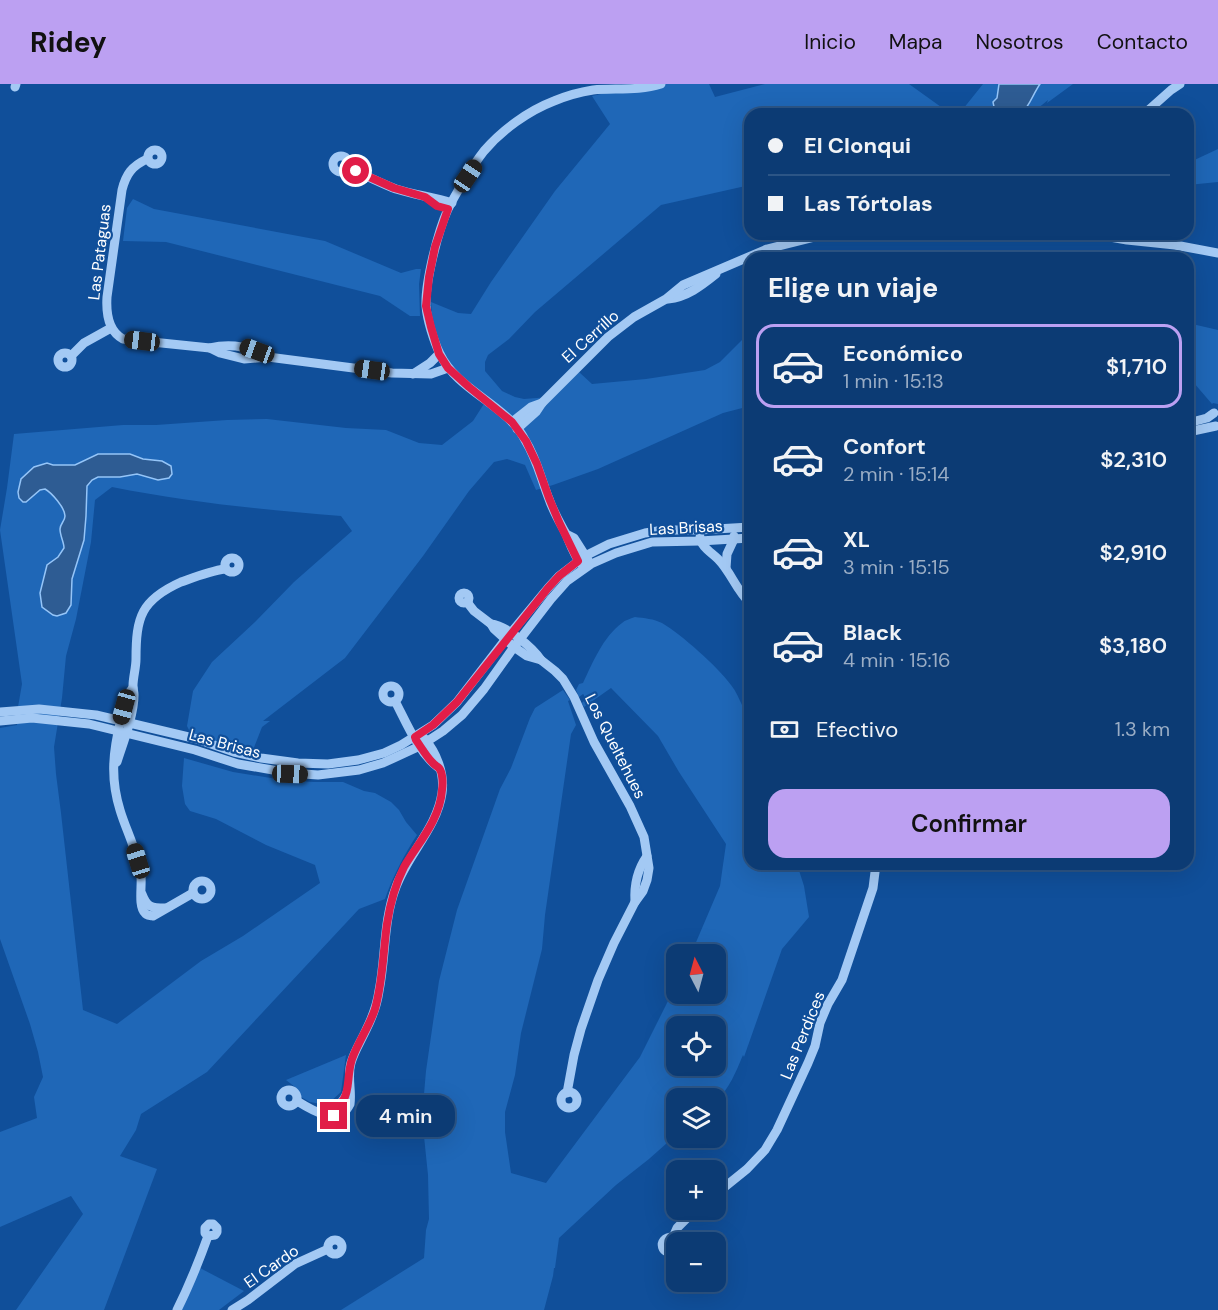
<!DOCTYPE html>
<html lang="es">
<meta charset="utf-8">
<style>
body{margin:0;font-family:"DM Sans",sans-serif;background:#154279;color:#f1f3f6;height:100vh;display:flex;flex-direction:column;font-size:22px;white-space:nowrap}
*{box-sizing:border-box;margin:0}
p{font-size:20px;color:#9aadc5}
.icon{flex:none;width:33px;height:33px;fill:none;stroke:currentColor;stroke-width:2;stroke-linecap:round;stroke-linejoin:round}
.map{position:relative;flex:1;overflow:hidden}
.sheet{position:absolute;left:744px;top:168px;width:450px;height:618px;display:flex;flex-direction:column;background:#0c3b74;border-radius:18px;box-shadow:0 6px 24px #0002,0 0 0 2px #2c5586}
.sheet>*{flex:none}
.top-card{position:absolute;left:744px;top:24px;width:450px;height:132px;border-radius:18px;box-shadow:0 6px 24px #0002,0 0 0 2px #2c5586;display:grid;align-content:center;height:132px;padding:0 24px;background:#0c3b74}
.needle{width:39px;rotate:354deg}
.buttons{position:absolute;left:666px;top:860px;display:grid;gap:12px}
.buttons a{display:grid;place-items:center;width:60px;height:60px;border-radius:12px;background:#0c3b74;box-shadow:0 6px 24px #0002,0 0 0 2px #2c5586;font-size:30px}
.end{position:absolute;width:27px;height:27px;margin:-14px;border:8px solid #e11d48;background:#fff;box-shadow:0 0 0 3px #fff}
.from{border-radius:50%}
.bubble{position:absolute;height:42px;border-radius:18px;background:#0c3b74;box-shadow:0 6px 24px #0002,0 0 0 2px #2c5586;font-size:20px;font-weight:600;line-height:42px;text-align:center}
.car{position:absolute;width:18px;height:36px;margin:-18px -9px;border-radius:8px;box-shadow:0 0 4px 2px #0007;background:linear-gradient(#222 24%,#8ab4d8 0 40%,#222 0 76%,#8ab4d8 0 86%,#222 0)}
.top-card b{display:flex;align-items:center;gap:21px;height:57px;font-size:22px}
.top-card b+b{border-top:2px solid #2c5586}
.top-card i{width:15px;height:15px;background:#f1f3f6}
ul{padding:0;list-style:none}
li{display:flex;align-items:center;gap:18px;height:84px;margin:0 12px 9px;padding:0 12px;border:3px solid transparent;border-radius:18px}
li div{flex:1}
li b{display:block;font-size:22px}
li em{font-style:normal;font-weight:600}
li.active{border-color:#bca0f2}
li>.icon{width:54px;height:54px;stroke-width:1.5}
h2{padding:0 24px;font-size:27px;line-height:72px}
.pay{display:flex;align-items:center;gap:15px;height:66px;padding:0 24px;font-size:22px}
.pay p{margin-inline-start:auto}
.button{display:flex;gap:12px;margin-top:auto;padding:12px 24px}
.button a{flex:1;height:69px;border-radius:18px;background:#bca0f2;color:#111;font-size:24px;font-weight:600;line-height:69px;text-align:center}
header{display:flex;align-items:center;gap:36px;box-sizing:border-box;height:84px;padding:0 30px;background:#bca0f2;color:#111}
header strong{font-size:28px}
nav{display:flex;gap:33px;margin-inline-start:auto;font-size:21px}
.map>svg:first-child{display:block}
.green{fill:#1f67b7;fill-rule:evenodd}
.water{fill:#2e5c93;stroke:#95c5f8;stroke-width:1.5}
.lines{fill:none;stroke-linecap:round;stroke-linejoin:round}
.minor{stroke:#a3c9f4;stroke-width:9}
.route{stroke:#e11d48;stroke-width:8}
.labels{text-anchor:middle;stroke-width:4.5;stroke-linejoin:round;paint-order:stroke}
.street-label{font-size:16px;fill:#fff;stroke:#104f9a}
</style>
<header>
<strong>Ridey</strong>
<nav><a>Inicio</a><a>Mapa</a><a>Nosotros</a><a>Contacto</a></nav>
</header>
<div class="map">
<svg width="1218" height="1226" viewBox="0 0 1218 1226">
<rect width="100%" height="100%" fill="#104f9a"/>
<g class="green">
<path d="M666,0H709L715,13L765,0H909L948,28L946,30H750V101L661,121L535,228L509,255L488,271L485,278V287L502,307L515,313L524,315L549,313L579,288L592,300L646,295L705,286L720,278L750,248V322L723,329L598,385L553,401L536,406L525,381L507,375L494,378L469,407L423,472L345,574L263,637H270L262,643L253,666L249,665L248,666L217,659L191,650L187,642L193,607L212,578L255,538L294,498L352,447L341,432C264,426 187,418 112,403L95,416L91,458L76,535L66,572L62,614L54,663L56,690L61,729L83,926L117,940L201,877L243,852L320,799L315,781L266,761L216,735L190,727L185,720L182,702L184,674L233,688L283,696L314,698H343L364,707L375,709L391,718L399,726L406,738L417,751C404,771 393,792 385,815L359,825L207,988L141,1030L136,1046L120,1072L157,1085L104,1226H16L83,1130L71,1112L0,1143V1048L37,1034L34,1013L43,993L38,968L30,940L0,855V644L17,641L18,623L22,600L0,446L7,404L14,350L123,341H156L227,336L267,335L346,344L386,346L419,359L442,361L473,337L487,315C460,292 442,279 433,242C431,235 432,226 431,218L458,229L471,230L491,198L555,107L610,40L592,12L623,5L660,3Z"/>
<polygon points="983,0 1073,0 1047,19 1048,16 1031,30 963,30 963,25"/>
<polygon points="1218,65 1218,98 1188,101 1188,79"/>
<polygon points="133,115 154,125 325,157 401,189 416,185 421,185 419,200 420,232 410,232 380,212 166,158 123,157 127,124"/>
<polygon points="1188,239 1218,246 1218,320 1213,319 1212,320 1188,292"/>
<path d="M635,533C644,534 654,535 662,539C682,551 717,582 731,601C736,607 739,615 742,621L750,619V628L746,630L744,626L750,645V780H797L804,802L809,833L782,865L744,973L743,971C736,988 729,1005 716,1017V1014H676V1051L649,1075L616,1101L559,1154L555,1184H554L553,1192L544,1226H341L424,1174L426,1146L429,1135L428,1091L422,1033L426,987L439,897L457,826L500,705L511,684L530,634L535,624L563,606L570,616L568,617L576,641L571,650L545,831L542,865L521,949L515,991L505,1028V1048L511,1089L546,1099L640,973L676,901V909H716V870H691L720,802L726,760L679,688L658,652L611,604L584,623L582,619L584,617V611L583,610L579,613L576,606L579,600L583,599C593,578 603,553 622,539C625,536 630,535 635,533ZM676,942H716V981H676Z"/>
<polygon points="346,971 341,1008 330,1018 321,1020 310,1018 301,1013 295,1003 286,996"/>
<polygon points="200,1184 244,1207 219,1226 178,1226"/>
</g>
<g class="water">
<path d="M999,0H1040C1033,10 1029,23 1021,30H1002L998,25L994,23L993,18L997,14Z"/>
<path d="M98,370H130L143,375L162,377L171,382L172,390L169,394L158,396L137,390L120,393H98L92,396L87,402L86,432L84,456L72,495L71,521L66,529L57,532L53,531L42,523L40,509L47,481L58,473L64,464C64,458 60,452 60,445C60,440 65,437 65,432C65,424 52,409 45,405L40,406L26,418H23L19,414L18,408L21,395L34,383L47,379L53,381H75Z"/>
</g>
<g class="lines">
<g class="minor">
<polyline points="15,3 16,0"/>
<polyline points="1144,30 1171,6 1180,0"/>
<circle cx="155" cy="73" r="7"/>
<circle cx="341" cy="80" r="8"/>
<path d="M147,75C132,82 126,90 122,106L107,213C106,229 108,247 123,255L210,264C231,259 249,262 268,273"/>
<path d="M347,84C364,90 380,99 396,105C415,111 433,113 452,119"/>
<polyline points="855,150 861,150"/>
<polyline points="1093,150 1127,156 1175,161 1218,169"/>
<path d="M668,215C687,213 701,202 716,190"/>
<polyline points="210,264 220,269 244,275 268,273 392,289 431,290 448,284"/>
<circle cx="65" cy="276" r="7"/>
<polyline points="71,272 84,259 111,244"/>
<polyline points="413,290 430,279 439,270"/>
<polyline points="512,338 531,323 542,319"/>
<polyline points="1188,339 1207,334 1214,329"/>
<polyline points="517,345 536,328 542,319 608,253 634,233 666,215 683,201 767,165 827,150"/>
<polyline points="1188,348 1216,342"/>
<polyline points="566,450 574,454 588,476"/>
<path d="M700,453C701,463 711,468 718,475C731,488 736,506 750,519"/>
<circle cx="232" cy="481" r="7"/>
<path d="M581,480C573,470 570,459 565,448C559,437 553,427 549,415C541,395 537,375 525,356C522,350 517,343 512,338C490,315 454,300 440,270C434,258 427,236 426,222C425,198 438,147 448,125C456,109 473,81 484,67C502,46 528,27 554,17C566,12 580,8 593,6C615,4 639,7 661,0"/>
<polyline points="726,484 727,470 734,455 734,452"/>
<circle cx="464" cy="514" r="5"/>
<polyline points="467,518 474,527 491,540 494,545 514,563 527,572 541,576 555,587 563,595 574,613 594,658 630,722 644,753 649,784 647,796 643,807 635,818 614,859 598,896 581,945 574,971 567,1009"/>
<path d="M491,540C507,542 532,563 541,576"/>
<circle cx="391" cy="610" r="8"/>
<path d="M133,604C125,612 124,625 121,635C113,667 110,694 120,726C125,743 133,758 137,775C139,780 140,787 141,793C142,802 138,823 145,829C147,832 150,831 153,832L193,809"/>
<path d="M395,617C406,638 419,670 439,684"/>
<polyline points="0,628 39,625 96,631 197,655 234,668 261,674 298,679 328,680 358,676 384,669 401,661 433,641 457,618 505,556 548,504 559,492 585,472 609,460 645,449 664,446 699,446 750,443"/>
<polyline points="0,637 32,634 89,640 195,666 238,680 290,689 318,691 359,686 383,679 420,662 443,647 462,631 484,605 514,563 551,515 567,497 591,480 616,469 652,458 700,457 750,454"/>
<path d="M117,678C123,659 134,631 134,611C134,608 133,605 133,602C133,593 136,584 136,575C136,533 141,516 181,498C195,493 210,487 225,485"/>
<circle cx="202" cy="806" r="9"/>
<path d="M142,810C147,823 151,824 165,824"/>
<path d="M635,818C634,802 637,786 647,772"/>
<circle cx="289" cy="1014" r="8"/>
<circle cx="569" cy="1016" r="8"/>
<path d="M297,1017C313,1027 339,1043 350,1020C352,1006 347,993 351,979C354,968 361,957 366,946C372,934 377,921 379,907C386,872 383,837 396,803C408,770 437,744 442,709C445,689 436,668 424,654"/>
<path d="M322,1029C335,1026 344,1019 348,1006"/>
<polyline points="716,1110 747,1085 765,1066 777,1046 808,979 815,962 820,939 828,920 842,896 873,804 876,780"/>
<polyline points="673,1153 677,1144 696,1125"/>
<circle cx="335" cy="1163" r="7"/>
<path d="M676,1165C662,1176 655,1153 673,1153L678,1158"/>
<path d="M177,1226C189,1202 199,1177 208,1152L205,1149V1144L209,1140H213L217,1144V1148L215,1151L208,1152"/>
<polyline points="232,1226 248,1216 295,1180 328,1165"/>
</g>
</g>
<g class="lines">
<path class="route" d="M334,1032L322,1029C356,1020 344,999 352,975C358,958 369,943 375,925C383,897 383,868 387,840C390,820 395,801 404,783C418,759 440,736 442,706C443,700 443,689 439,684C437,682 434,681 432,678C426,672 421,663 416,656L415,653L433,641L457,618L548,504L559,492L578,477L559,438L549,414L537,380L526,357L512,338L469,303L448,284L439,270L431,243L426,222L429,193L435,163L448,125L437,122L425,113L394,104L356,87"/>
</g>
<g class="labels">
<g class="street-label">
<text transform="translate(99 168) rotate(-83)" y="6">Las Pataguas</text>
<text transform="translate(590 252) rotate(-42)" y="6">El Cerrillo</text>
<text transform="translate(686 443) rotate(-3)" y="6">Las Brisas</text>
<text transform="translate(225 659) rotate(15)" y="6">Las Brisas</text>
<text transform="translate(616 662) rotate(63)" y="6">Los Queltehues</text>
<text transform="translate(802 951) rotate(-68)" y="6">Las Perdices</text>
<text transform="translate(271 1182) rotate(-35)" y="6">El Cardo</text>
</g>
</g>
</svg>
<div class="buttons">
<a><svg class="needle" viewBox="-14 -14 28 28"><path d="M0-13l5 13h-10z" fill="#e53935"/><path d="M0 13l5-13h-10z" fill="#9aadc5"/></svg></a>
<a><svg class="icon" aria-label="locate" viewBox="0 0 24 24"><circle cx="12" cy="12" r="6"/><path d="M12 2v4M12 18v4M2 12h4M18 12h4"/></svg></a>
<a><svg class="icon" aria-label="layers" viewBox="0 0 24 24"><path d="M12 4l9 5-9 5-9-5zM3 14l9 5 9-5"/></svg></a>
<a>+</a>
<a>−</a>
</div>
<i class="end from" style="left:356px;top:87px"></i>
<i class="end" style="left:334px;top:1032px"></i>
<div class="bubble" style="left:356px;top:1011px;width:99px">4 min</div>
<i class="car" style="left:468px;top:92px;rotate:34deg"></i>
<i class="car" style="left:142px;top:257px;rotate:277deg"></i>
<i class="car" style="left:257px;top:267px;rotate:290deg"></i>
<i class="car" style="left:372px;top:286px;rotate:278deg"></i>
<i class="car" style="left:124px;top:623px;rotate:195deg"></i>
<i class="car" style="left:290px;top:690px;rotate:92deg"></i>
<i class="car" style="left:138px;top:777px;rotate:343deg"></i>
<div class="top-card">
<b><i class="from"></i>El Clonqui</b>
<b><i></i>Las Tórtolas</b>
</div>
<section class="sheet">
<h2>Elige un viaje</h2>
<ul>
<li class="active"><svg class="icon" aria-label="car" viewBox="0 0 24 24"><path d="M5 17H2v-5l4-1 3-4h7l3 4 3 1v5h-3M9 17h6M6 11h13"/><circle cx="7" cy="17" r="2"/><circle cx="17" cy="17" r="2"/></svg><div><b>Económico</b><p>1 min · 15:13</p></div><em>$1,710</em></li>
<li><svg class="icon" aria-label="car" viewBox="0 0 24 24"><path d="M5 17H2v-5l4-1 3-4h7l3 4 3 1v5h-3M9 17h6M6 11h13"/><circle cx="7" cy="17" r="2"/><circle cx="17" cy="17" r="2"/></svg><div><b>Confort</b><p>2 min · 15:14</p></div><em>$2,310</em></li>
<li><svg class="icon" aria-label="car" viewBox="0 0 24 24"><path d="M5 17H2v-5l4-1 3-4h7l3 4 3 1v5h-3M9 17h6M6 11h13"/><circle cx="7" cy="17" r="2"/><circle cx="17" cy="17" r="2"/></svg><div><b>XL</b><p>3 min · 15:15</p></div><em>$2,910</em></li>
<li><svg class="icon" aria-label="car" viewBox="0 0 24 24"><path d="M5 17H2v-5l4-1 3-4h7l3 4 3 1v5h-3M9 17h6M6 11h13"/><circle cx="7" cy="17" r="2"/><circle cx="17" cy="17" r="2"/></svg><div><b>Black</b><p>4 min · 15:16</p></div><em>$3,180</em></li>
</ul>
<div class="pay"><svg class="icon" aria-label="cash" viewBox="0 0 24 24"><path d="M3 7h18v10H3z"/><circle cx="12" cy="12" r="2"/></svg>Efectivo<p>1.3 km</p></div>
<div class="button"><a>Confirmar</a></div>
</section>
</div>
